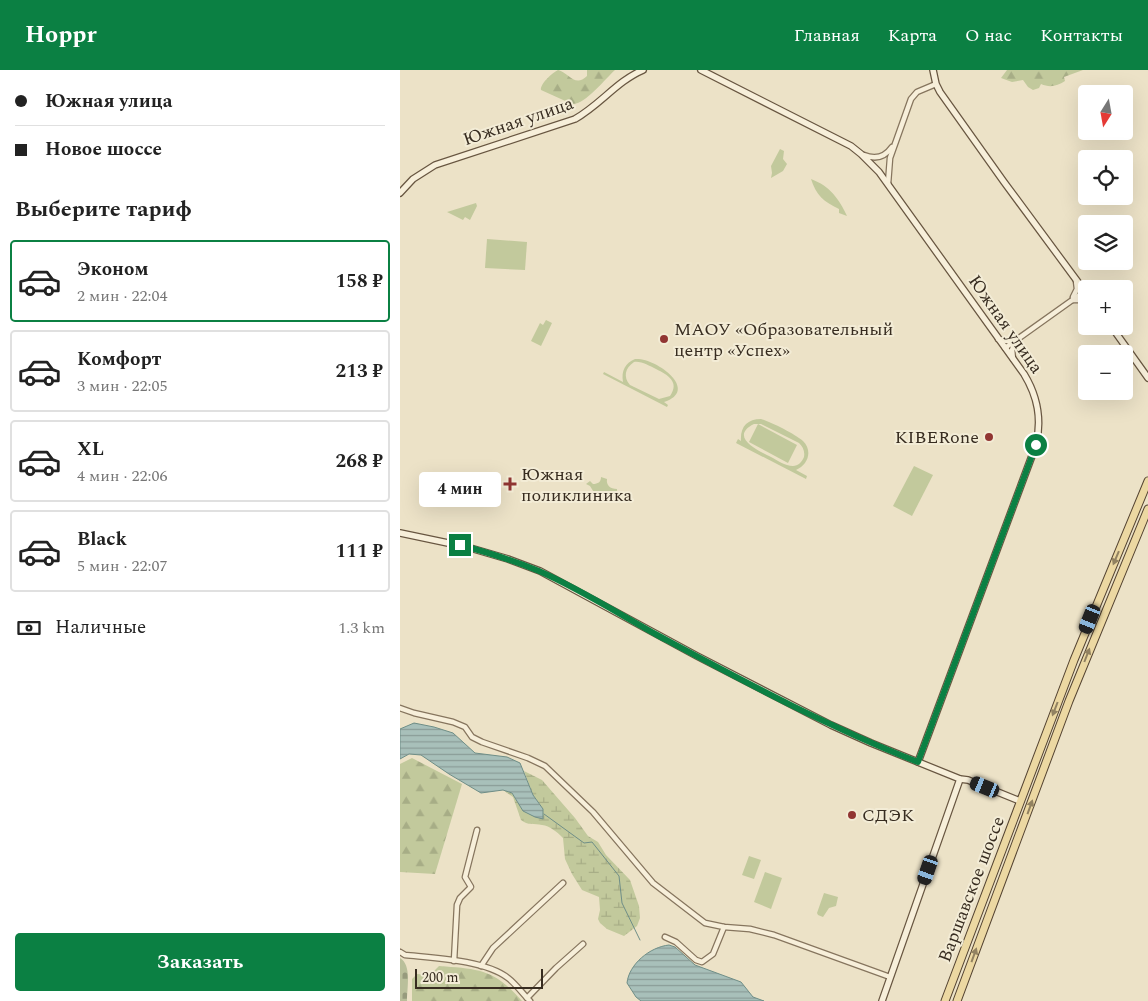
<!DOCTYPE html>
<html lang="ru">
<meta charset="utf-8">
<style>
body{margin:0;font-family:Spectral,serif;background:#f2f2f2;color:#222;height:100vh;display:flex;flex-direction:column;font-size:19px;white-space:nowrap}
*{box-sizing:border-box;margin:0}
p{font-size:16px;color:#767676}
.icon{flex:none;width:28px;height:28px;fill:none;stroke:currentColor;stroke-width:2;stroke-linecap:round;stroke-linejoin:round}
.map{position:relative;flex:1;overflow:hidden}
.side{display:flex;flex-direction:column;background:#fff;width:400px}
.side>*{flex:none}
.banner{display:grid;align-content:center;height:110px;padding:0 15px;background:#fff}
.needle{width:32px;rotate:191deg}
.buttons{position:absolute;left:678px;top:15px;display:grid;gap:10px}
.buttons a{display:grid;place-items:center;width:55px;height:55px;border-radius:5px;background:#fff;box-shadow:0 5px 20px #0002;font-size:25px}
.scale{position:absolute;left:15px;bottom:12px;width:128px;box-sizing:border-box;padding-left:5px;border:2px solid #372c20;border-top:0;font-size:14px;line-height:18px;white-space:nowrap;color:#372c20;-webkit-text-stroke:4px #f3ecd6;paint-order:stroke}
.end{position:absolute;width:22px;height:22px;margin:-11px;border:6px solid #0b8043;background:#fff;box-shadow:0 0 0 2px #fff}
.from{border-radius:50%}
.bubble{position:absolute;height:35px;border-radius:5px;background:#fff;box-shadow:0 5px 20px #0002;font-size:16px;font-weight:700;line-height:35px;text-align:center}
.car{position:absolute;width:15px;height:30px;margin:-15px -8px;border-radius:6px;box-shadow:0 0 4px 1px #0007;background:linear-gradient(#222 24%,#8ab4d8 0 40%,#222 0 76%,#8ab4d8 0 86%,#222 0)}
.banner b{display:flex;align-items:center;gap:18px;height:48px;font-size:19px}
.banner b+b{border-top:1px solid #e0e0e0}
.banner i{width:12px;height:12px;background:#222}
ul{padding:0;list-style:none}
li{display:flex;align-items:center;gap:15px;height:82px;margin:0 10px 8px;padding:0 5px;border:2px solid #e0e0e0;border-radius:5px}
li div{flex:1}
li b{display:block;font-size:19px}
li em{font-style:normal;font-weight:700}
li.current{border-color:#0b8043}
li>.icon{width:45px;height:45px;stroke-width:1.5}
h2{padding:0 15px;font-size:22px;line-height:60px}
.pay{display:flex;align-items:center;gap:12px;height:55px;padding:0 15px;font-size:19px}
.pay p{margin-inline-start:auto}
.primary-button{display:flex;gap:10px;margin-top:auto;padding:10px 15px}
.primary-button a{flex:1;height:58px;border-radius:5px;background:#0b8043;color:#fff;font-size:20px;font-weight:700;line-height:58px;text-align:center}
header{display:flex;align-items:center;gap:30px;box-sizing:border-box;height:70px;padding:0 25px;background:#0b8043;color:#fff}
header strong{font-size:24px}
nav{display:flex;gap:28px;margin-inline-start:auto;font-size:18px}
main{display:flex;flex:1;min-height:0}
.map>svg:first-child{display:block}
.forest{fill:url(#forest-firs)}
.wetland{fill:url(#wetland-marsh)}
.cemetery{fill:url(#cemetery-stones)}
.green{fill:#c2c99c;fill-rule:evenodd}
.water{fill:url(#water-rules);stroke:#6f8e87}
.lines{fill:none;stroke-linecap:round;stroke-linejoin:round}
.stream{stroke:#6f8e87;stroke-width:1}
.street-casing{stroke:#86755e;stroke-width:7}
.secondary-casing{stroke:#685641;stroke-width:8}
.primary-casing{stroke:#544331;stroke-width:9}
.street{stroke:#f7efda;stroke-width:4.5}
.secondary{stroke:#f7efda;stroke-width:5.5}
.primary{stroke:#ecd8a2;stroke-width:7}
.oneway{fill:#928261}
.route{stroke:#0b8043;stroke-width:6}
.poi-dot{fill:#913532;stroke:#f3ecd6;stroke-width:2}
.labels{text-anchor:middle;stroke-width:4;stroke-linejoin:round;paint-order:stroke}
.street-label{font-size:18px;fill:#372c20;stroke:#f3ecd6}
.poi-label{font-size:18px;fill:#372c20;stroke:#f3ecd6;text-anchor:start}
</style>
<header>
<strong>Hoppr</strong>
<nav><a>Главная</a><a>Карта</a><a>О нас</a><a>Контакты</a></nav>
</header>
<main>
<section class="side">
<div class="banner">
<b><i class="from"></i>Южная улица</b>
<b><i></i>Новое шоссе</b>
</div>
<h2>Выберите тариф</h2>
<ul>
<li class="current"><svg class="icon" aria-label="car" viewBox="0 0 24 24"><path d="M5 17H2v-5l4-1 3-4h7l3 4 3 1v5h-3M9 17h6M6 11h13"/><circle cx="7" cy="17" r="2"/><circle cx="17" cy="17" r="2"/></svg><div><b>Эконом</b><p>2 мин · 22:04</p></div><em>158 ₽</em></li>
<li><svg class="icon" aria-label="car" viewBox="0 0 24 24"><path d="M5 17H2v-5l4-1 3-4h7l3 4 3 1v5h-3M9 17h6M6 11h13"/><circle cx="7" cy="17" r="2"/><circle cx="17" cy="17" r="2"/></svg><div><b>Комфорт</b><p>3 мин · 22:05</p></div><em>213 ₽</em></li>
<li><svg class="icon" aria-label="car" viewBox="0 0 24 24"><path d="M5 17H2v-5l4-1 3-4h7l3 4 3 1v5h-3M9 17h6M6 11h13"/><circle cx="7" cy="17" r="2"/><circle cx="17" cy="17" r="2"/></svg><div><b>XL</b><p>4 мин · 22:06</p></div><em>268 ₽</em></li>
<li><svg class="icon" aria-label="car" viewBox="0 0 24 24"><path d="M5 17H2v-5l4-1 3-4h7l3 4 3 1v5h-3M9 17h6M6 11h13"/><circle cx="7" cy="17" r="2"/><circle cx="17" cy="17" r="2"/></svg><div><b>Black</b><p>5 мин · 22:07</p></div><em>111 ₽</em></li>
</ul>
<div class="pay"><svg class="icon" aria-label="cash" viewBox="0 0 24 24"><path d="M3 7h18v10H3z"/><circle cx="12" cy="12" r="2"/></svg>Наличные<p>1.3 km</p></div>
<div class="primary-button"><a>Заказать</a></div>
</section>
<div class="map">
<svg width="748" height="931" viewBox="0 0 748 931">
<defs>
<pattern id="forest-firs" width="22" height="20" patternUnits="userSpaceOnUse" patternTransform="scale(1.25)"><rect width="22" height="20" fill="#c2c99c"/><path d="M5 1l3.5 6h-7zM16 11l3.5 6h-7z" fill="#a7ad86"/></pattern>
<pattern id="wetland-marsh" width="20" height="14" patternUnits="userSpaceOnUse" patternTransform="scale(1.25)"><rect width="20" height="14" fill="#c2c99c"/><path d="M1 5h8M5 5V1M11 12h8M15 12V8" fill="none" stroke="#a7ad86"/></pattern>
<pattern id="cemetery-stones" width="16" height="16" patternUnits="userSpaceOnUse" patternTransform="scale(1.25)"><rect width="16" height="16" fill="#b9bf9a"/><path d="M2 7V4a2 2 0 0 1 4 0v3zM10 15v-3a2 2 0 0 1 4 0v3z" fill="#979b7d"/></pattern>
<pattern id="water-rules" width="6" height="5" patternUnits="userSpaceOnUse" patternTransform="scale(1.25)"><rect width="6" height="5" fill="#a8c0ba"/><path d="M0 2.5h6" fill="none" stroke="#8a9c97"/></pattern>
</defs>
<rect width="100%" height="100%" fill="#ece2c7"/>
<g class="forest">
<path d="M158,0C169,3 175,18 187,6V0H215C205,9 185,35 172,34L141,20C140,14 152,3 158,0Z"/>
<path d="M607,0H683L664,7L665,11C657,16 650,18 641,14L639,18L633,20L628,17L623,10L612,12L601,8Z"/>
<polygon points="12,688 62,714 35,804 0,802 0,694"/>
<path d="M39,896C79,899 94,899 122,931H12V909L17,904L30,905Z"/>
</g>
<path class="wetland" d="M124,701L142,710L175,748L188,766L198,772L206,785L230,810L239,836L240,848L237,856L224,866L207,859L200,853L198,849L200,840L199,827L182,820L172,804L165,789L163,768C157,762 150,756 142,755C134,753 128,756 121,750L113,727L103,720L112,723L118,733L143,739L133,725Z"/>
<path class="cemetery" d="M0,888C12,895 7,918 7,931H0Z"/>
<g class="green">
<polygon points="380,79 384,81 383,89 387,94 383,101 371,108 372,103 371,96"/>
<path d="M411,109C430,116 439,129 447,146L439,143V139C424,132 416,125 411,109Z"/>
<polygon points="76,133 77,136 70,150 65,147 63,150 47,142"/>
<polygon points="87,169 127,172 125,200 85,198"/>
<polygon points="146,250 152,253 141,276 131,271 140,253 143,255"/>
<path d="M235,289C255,287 301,320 264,332L268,335L267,337L203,304L204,302L223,312C221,301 225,293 235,289ZM234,292C242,291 249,296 256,299C268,305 280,312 270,326L259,329L230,315C223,307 225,298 234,292Z"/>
<path d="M361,349C371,352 395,364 403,371C413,381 408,395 396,400L407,406L406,409L336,373L338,369L341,371C340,357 347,349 361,349ZM354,354H361L399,373C403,377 405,381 404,387C402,392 398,396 393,396C385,396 377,390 371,387C359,381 328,367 354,354Z"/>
<polygon points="358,354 397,375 388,393 349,372"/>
<polygon points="514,396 533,405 512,446 493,436"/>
<path d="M201,407L207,409C206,415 210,419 217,419V422C210,421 206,428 199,428V425L195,424L190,416L186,414L190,411L193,414C198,414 201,412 201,407Z"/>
<polygon points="349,786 361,790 354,809 342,805"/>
<polygon points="365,802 382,808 371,839 354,832"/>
<polygon points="424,823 438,827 436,836 429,838 423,847 418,845 417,843"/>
</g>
<g class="water">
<polygon points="14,653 34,657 53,663 75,683 107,687 120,693 133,725 143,739 143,749 135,747 123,741 112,723 103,720 81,723 49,704 21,685 9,684 0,689 0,659"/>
<path d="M269,875L275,877L295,895L341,912L353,927L364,931H241L236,927L227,913C229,894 250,877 269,875Z"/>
</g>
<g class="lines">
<polyline class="stream" points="144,744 184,773 192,772 219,806 222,833 240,870"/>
<defs>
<g id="street">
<path d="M464,85C476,90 485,87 492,77"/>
<polyline points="488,114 490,88 511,29 517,22 536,14"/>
<polyline points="673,227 677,219 676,211"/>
<polyline points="673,230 686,230"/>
<polyline points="598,269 607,271 615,270"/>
<polyline points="605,278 685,221"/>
<polyline points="613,289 612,280 615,272"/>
<polyline points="0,638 14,643 53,652 65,657 72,667 82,672 128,688 145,696 193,742 253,813 305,853 324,857 350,859 374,865 490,907"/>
<polyline points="265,867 276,872 296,890 302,892 313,884 324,857"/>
<path d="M0,882L5,885C34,888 85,890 108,908C116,914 123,924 130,931"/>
<polyline points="54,891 57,835 60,828 71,817 65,807 77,760"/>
<polyline points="81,896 93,878 163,813"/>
<polyline points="127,928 156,898 183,874"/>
</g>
<g id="secondary">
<path d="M301,0L451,76L461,84L479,102L624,304C638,327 642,349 636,375L518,692"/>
<polyline points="533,0 536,14 540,22 604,112 686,223"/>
<path d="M0,123L13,109L35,95L175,49C200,35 217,11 243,0"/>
<polyline points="711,256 748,308"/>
<polyline points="0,463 67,477 108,489 140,501 297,586 431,655 471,673 560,709 568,710 620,731"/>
<polyline points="482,931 560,709"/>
</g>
<g id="primary">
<polyline points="545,931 674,590 748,411"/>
<polyline points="557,931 669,631 748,439"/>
</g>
</defs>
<use href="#street" class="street-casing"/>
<use href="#secondary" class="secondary-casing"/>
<use href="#primary" class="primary-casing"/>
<use href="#street" class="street"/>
<use href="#secondary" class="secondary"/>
<use href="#primary" class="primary"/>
</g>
<defs><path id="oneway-solid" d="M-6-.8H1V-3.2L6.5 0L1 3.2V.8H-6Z" transform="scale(1.25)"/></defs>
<g class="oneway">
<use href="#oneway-solid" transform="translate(716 488) rotate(113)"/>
<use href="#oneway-solid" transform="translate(687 585) rotate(-69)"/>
<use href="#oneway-solid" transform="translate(655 639) rotate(111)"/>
<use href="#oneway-solid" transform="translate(630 737) rotate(-70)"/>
<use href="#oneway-solid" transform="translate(574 885) rotate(-70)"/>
</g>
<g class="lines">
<path class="route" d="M60,475C86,482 113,490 139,501C180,519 219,544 259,566C343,611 428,657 518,692L636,375"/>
</g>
<g class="poi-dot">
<circle cx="264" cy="269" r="5"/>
<circle cx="589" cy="367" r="5"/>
<path d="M107.5 406.5h5v5h5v5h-5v5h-5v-5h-5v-5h5z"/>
<circle cx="452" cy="745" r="5"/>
</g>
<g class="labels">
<g class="street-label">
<text transform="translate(118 51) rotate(-19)" y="6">Южная улица</text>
<text transform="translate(606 254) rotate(55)" y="6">Южная улица</text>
<text transform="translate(571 819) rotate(-69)" y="6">Варшавское шоссе</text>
</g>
<g class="poi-label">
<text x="274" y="265">МАОУ «Образовательный<tspan x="274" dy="21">центр «Успех»</tspan></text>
<text x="579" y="373" text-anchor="end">KIBERone</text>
<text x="121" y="410">Южная<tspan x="121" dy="21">поликлиника</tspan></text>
<text x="462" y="751">СДЭК</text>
</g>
</g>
</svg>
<div class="buttons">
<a><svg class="needle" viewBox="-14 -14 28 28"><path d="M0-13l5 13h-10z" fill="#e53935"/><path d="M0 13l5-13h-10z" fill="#767676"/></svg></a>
<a><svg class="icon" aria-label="locate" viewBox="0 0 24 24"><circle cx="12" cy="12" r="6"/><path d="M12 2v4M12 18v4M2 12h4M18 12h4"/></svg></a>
<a><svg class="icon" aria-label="layers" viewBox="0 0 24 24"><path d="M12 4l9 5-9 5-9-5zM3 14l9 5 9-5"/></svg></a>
<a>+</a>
<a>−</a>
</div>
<div class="scale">200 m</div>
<i class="end from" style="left:636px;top:375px"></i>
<i class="end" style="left:60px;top:475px"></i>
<div class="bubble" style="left:19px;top:402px;width:82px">4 мин</div>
<i class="car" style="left:690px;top:549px;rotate:202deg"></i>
<i class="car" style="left:585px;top:717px;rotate:292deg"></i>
<i class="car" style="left:528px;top:800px;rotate:199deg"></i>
</div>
</main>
